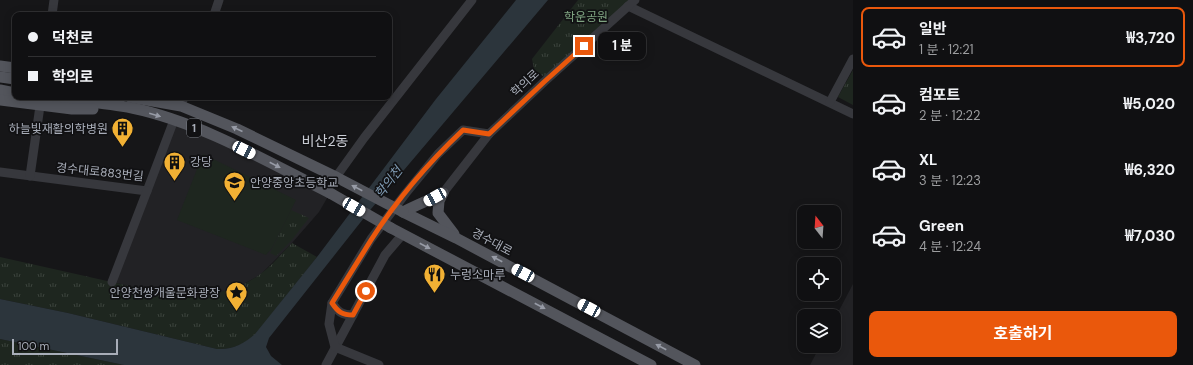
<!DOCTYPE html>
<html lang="ko">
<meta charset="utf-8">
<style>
body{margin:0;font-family:"DM Sans","Noto Sans KR",sans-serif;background:#1e1e20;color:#f1f3f6;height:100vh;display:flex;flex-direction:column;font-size:15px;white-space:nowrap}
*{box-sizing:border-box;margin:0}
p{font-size:13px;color:#9c9d9f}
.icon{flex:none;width:22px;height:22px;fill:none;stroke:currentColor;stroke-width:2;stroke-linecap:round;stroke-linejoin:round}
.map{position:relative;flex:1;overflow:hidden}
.drawer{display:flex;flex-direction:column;background:#101012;width:340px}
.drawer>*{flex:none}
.guide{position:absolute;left:12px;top:12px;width:380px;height:88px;border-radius:8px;box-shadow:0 2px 10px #0003,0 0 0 1px #303032;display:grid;align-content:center;height:88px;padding:0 16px;background:#101012}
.needle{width:26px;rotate:343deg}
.tools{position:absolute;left:797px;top:205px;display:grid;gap:8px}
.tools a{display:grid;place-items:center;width:44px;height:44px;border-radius:8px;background:#101012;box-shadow:0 2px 10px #0003,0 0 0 1px #303032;font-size:20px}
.scale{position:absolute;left:12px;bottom:10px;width:106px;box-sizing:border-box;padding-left:4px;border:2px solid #a8adb8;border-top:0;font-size:11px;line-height:14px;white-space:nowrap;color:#a8adb8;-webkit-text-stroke:3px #111113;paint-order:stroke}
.end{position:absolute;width:18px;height:18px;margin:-9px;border:5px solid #ea580c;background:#fff;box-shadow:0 0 0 2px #fff}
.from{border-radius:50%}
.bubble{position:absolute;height:28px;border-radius:8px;background:#101012;box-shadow:0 2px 10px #0003,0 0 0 1px #303032;font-size:13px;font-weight:700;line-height:28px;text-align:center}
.car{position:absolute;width:12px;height:24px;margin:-12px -6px;border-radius:5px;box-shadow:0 0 3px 1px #0007;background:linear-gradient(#fff 24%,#345 0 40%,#fff 0 76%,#345 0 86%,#fff 0)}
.guide b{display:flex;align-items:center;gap:14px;height:38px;font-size:15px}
.guide b+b{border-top:1px solid #303032}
.guide i{width:10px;height:10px;background:#f1f3f6}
ul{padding:7px 0 0;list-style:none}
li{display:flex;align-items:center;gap:12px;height:60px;margin:0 8px 6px;padding:0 8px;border:2px solid transparent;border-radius:8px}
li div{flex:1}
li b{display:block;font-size:15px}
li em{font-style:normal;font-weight:700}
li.selected{border-color:#ea580c}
li>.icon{width:36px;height:36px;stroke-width:1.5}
.cta{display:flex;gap:8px;margin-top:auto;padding:8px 16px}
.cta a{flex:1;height:46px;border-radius:8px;background:#ea580c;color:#fff;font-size:16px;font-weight:700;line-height:46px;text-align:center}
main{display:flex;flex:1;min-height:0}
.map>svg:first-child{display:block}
.built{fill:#222225}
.grass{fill:url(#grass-tufts)}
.pitch{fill:#1e261f}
.water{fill:#2c353c}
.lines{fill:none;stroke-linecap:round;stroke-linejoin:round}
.minor{stroke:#37383d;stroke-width:9}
.major{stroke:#53555c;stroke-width:11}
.major-bridge{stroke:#53555c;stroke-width:11}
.oneway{fill:#979ba6}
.route{stroke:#ea580c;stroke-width:5}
.labels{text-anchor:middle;stroke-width:3.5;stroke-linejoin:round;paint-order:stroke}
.shield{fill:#111113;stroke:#7b7e86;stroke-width:1}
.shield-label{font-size:11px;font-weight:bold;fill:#a8adb8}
.park-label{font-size:12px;fill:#7fa381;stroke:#111113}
.street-label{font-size:12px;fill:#a8adb8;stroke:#111113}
.poi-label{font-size:12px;fill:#a8adb8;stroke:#111113;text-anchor:start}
.water-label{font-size:13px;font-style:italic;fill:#7f9bb3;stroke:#111113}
.quarter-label{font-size:14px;fill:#c9ccd4;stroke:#111113}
</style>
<main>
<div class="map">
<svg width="853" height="365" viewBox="0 0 853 365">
<defs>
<pattern id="grass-tufts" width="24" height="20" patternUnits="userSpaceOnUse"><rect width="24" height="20" fill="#1e261f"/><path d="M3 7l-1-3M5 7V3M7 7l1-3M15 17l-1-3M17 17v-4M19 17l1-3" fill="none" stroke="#3c433d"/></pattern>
</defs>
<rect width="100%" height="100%" fill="#161618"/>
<g class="built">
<polygon points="174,120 330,193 319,212 292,243 260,275 238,287 212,295 183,298 112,282"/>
<polygon points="853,284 853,365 810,365 820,346 834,346 834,320"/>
</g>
<g class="grass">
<polygon points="578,0 632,0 544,77 534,69 532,59"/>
<polygon points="853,70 853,105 838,97"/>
<polygon points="291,210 309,218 291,241 276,256 270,253"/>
<path d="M292,243L317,257L255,335C244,344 232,350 217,349L68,313L0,299V257L183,298C210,295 237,291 259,275C271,267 282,253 292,243Z"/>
<polygon points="0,339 124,365 0,365"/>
</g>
<polygon class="pitch" points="203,154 296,200 272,248 266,255 177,220"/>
<path class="water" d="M516,0H548L371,209L269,338L266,347L271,356L282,365H124L0,339V299L68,313L217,349C232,350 244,344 255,334L317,257L436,99Z"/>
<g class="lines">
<g class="minor">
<polyline points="628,6 853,114"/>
<polyline points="52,15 54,0"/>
<polyline points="214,15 219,0"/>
<polyline points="830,102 853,59"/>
<polyline points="181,106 184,97"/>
<polyline points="0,172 147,191 174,120"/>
<polyline points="30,176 40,106"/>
<polyline points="336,177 364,138 472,0"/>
<polyline points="443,193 489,134 544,82 635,0"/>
<polyline points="112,282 147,191"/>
<path d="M332,303C338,312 342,315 353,315"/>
<polyline points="326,365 385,255 403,234"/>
<polyline points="379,365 335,347 329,324 332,303 371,239 406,193 438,154 463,130 489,134"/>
</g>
<g class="major">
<polyline points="0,66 15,68"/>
<polyline points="0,77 15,79"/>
<polyline points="0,90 15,93"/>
<path d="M48,97C76,101 104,103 132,108C200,122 268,162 330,193"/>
<polyline points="130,97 181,106 237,129 336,177"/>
<polyline points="0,100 72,109 93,109"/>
<polyline points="443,193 439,201 438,213 454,234"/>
<polyline points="403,212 456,238 695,365"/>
<path d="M403,212C416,205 430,200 443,193"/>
<polyline points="391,228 651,365"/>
</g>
<g class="major-bridge">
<polyline points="336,177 403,212"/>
<polyline points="330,193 391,228"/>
</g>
</g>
<defs><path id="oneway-solid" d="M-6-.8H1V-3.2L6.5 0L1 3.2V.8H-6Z"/></defs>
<g class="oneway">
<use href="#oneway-solid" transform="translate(155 115) rotate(16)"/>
<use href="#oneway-solid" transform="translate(237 129) rotate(-156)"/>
<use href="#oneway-solid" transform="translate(275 165) rotate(27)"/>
<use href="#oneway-solid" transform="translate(357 188) rotate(-153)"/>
<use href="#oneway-solid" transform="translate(425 246) rotate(28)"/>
<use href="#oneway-solid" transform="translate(497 259) rotate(-152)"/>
<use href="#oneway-solid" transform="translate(540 306) rotate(28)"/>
<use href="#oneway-solid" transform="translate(661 347) rotate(-152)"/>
</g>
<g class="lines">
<path class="route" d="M366,291L353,315C342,315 338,312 332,303C345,282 358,261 371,240C396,201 429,162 463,130L489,134L544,82L584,46"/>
</g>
<defs>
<symbol id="building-pin" viewBox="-11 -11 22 30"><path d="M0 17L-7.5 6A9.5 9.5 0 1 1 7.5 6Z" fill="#f2b134" stroke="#111113"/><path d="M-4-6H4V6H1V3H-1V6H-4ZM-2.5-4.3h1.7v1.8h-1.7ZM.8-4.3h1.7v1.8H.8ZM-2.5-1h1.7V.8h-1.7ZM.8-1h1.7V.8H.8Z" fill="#111"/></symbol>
<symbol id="school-pin" viewBox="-11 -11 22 30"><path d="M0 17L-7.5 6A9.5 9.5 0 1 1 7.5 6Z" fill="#f2b134" stroke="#111113"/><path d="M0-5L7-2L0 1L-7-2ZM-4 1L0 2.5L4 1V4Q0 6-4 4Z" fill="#111"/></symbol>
<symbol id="restaurant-pin" viewBox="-11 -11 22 30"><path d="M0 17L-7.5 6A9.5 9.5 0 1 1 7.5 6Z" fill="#f2b134" stroke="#111113"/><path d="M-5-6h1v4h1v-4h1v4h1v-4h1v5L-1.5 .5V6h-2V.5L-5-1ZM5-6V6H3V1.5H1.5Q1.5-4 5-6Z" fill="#111"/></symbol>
<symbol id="sight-pin" viewBox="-11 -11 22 30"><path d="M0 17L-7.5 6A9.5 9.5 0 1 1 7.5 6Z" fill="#f2b134" stroke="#111113"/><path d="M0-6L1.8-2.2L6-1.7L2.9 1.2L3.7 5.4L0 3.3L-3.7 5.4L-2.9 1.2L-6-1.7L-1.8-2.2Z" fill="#111"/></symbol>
</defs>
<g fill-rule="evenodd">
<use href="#building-pin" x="110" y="116" width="25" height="34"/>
<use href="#building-pin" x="162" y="150" width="25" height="34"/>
<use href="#school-pin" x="222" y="170" width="25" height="34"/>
<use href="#restaurant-pin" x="422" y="262" width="25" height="34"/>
<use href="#sight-pin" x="224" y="280" width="25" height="34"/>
</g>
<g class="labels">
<rect class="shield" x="187" y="119" width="14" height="18" rx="3"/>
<g class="shield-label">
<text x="194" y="132">1</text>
</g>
<g class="park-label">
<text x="586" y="21">학운공원</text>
</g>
<g class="street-label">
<text transform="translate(525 83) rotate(-43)" y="4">학의로</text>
<text transform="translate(100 172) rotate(6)" y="4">경수대로883번길</text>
<text transform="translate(492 242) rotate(28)" y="4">경수대로</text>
</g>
<g class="poi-label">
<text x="108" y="133" text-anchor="end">하늘빛재활의학병원</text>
<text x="190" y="166">강당</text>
<text x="250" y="187">안양중앙초등학교</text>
<text x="450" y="279">누렁소마루</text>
<text x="220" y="297" text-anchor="end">안양천쌍개울문화광장</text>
</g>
<g class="water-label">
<text transform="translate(388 182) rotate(-52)" y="5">학의천</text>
</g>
<g class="quarter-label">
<text x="325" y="146">비산2동</text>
</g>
</g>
</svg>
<div class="tools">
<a><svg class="needle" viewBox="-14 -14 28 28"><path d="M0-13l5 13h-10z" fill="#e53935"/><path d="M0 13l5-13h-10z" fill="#9c9d9f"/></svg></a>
<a><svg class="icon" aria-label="locate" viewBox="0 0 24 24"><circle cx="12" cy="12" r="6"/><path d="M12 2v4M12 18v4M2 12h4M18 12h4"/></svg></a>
<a><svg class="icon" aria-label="layers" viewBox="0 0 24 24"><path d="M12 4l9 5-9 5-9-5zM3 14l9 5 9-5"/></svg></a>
</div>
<div class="scale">100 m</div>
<i class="end from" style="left:366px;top:291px"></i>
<i class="end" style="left:584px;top:46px"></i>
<div class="bubble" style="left:598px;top:32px;width:48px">1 분</div>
<i class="car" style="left:244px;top:150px;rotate:117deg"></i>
<i class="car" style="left:435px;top:197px;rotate:241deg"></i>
<i class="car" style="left:354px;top:207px;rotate:120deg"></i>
<i class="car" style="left:523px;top:273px;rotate:298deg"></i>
<i class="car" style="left:589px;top:308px;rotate:298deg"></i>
<div class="guide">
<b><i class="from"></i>덕천로</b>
<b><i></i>학의로</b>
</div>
</div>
<section class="drawer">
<ul>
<li class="selected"><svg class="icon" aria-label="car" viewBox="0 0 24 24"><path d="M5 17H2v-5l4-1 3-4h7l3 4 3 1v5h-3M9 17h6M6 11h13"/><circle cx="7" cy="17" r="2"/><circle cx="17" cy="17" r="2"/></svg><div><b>일반</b><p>1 분 · 12:21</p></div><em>₩3,720</em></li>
<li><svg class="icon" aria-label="car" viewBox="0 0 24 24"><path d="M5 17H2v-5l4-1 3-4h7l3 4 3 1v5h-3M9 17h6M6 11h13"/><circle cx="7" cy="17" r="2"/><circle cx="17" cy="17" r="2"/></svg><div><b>컴포트</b><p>2 분 · 12:22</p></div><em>₩5,020</em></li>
<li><svg class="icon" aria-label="car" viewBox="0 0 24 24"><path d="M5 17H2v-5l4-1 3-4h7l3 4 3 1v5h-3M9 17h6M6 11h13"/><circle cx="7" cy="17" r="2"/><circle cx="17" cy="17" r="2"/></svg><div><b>XL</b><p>3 분 · 12:23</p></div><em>₩6,320</em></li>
<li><svg class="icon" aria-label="car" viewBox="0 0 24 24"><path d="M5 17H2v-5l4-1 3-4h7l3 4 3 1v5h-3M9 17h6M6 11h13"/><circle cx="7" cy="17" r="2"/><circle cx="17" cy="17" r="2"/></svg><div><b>Green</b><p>4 분 · 12:24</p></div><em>₩7,030</em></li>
</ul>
<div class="cta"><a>호출하기</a></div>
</section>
</main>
